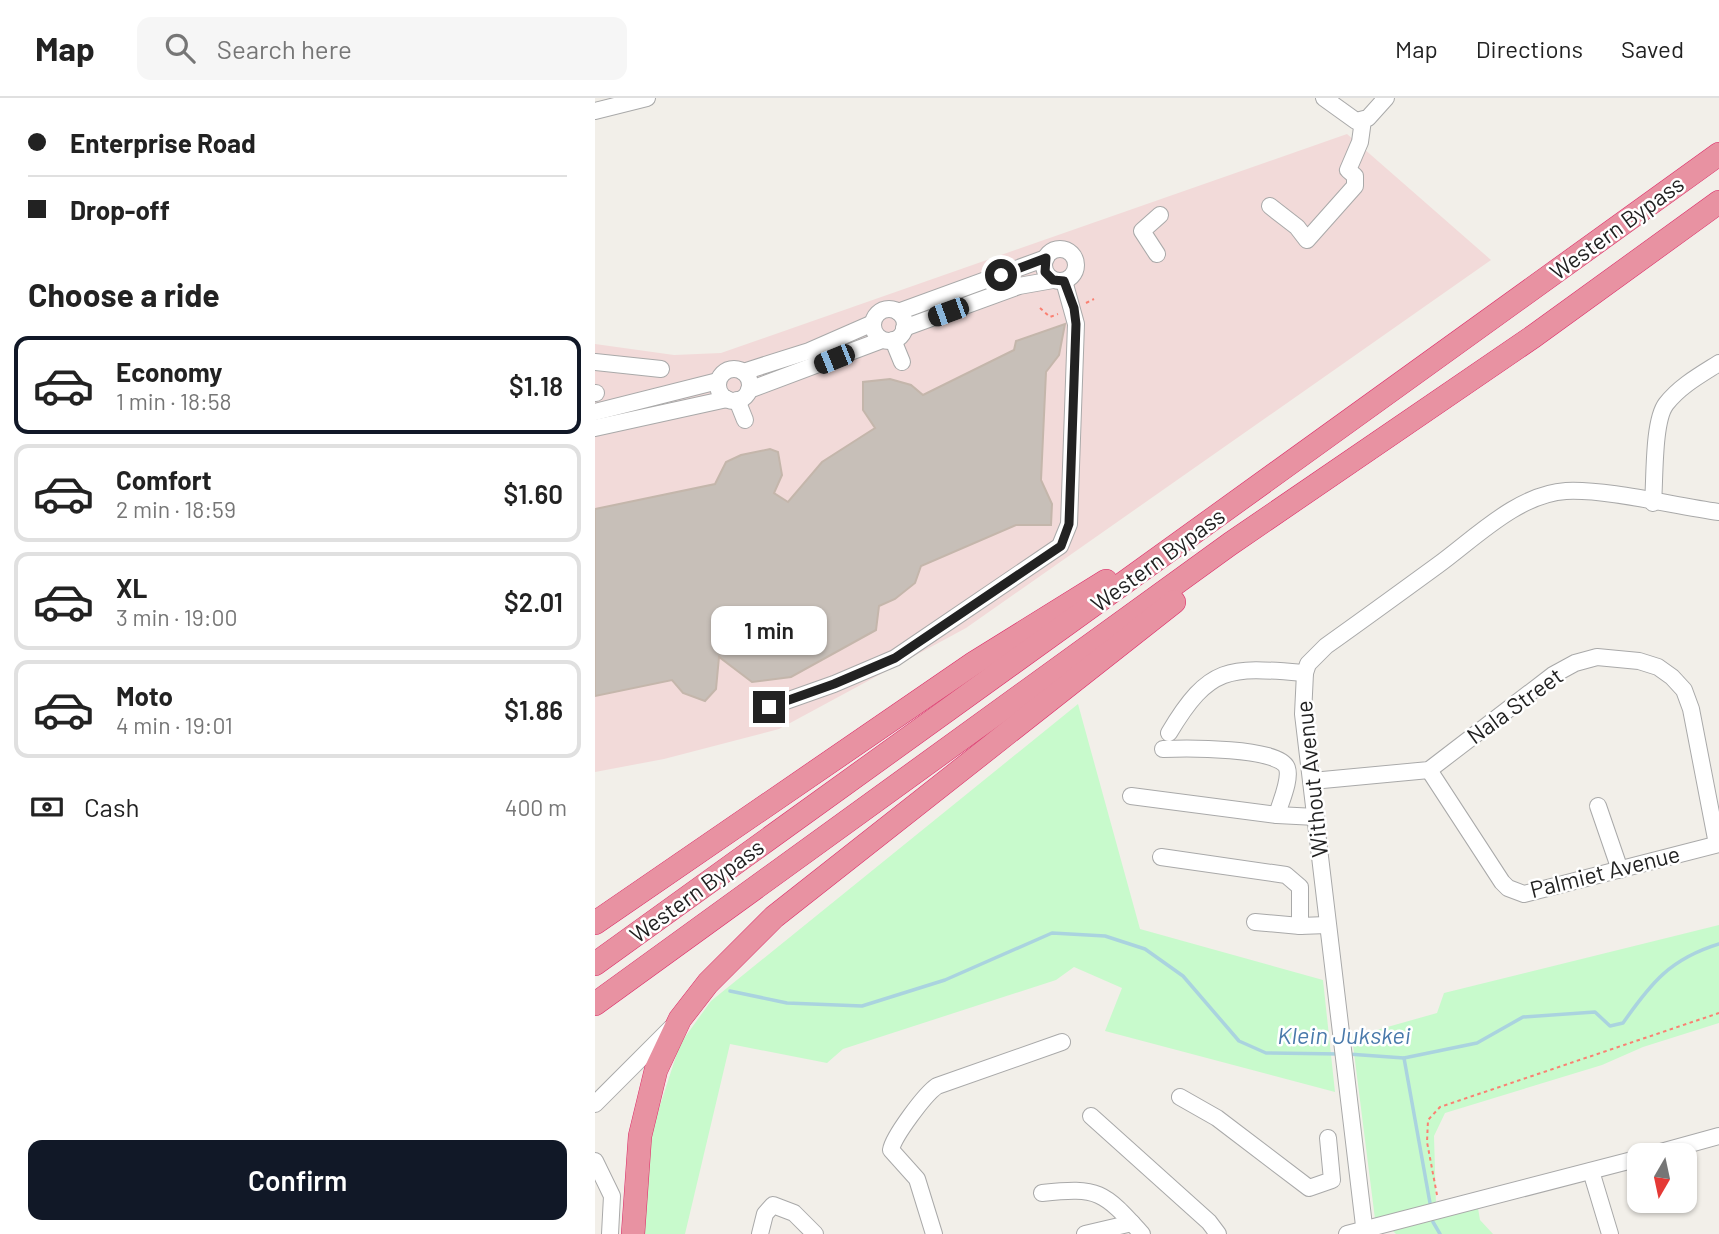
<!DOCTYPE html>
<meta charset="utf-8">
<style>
body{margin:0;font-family:Barlow,sans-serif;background:#f6f6f6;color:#222;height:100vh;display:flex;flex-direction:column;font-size:26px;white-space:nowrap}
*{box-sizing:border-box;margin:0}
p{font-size:23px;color:#767676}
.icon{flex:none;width:38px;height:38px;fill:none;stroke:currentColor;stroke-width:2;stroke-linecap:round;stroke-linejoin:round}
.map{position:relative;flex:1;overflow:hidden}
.sheet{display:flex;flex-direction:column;background:#fff;width:595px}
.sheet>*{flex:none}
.hud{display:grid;align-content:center;height:154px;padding:0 28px;background:#fff}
.needle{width:46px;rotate:189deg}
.controls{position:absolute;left:1032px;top:1045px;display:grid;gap:14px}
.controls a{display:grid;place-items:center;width:70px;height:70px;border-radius:14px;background:#fff;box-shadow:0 2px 5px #0004;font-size:35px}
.end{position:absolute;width:32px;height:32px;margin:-16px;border:9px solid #222;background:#fff;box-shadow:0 0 0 4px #fff}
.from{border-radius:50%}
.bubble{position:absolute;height:49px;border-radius:14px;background:#fff;box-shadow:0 2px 5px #0004;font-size:23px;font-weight:600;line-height:49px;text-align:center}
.car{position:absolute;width:21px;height:42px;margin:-21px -10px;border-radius:9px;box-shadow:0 0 5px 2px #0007;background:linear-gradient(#222 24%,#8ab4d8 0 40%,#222 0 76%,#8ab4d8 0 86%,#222 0)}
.hud b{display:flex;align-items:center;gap:24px;height:66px;font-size:26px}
.hud b+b{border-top:2px solid #e0e0e0}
.hud i{width:18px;height:18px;background:#222}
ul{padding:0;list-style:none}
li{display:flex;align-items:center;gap:21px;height:98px;margin:0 14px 10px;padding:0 14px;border:4px solid #e0e0e0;border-radius:14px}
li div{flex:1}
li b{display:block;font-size:26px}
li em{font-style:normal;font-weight:600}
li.selected{border-color:#111827}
li>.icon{width:63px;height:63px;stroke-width:1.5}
h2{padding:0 28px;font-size:32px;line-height:84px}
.pay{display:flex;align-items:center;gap:18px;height:77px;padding:0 28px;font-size:26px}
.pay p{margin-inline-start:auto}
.button{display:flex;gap:14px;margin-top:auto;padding:14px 28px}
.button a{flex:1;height:80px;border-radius:14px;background:#111827;color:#fff;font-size:28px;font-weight:600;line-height:80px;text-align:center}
header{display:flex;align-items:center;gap:42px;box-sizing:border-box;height:98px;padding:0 35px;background:#fff;border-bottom:2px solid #e0e0e0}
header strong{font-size:33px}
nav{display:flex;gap:38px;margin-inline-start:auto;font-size:24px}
.search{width:490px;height:63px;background:#f6f6f6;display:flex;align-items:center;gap:18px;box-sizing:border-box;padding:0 24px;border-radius:14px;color:#767676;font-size:26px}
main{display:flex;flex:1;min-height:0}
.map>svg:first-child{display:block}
.commercial{fill:#f2dad9}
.park{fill:#c8facc}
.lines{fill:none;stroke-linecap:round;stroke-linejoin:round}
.stream{stroke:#aad3df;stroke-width:3.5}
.building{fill:#c7bfb8;stroke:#c4b6ab;stroke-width:2}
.minor-casing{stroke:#a9a9a9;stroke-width:18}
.highway-casing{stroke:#dc2a67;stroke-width:24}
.path{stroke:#fa8072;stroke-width:2;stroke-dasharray:3.5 3.5;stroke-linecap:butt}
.minor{stroke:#fff;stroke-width:16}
.highway{stroke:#e892a2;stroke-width:23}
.route{stroke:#222;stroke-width:9}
.labels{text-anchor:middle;stroke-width:5;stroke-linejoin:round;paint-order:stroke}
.street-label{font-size:23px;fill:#222;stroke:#fff}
.water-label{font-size:24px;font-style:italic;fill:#4a7aab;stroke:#fff}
</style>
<header>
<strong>Map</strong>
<div class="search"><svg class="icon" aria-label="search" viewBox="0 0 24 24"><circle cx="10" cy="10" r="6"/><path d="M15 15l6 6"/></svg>Search here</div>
<nav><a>Map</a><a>Directions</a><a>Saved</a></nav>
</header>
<main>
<section class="sheet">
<div class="hud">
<b><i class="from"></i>Enterprise Road</b>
<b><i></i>Drop-off</b>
</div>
<h2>Choose a ride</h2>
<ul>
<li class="selected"><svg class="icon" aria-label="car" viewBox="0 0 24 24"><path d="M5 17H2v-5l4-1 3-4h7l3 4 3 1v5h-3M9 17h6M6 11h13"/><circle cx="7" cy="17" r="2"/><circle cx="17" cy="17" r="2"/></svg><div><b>Economy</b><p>1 min · 18:58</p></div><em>$1.18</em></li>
<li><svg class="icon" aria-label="car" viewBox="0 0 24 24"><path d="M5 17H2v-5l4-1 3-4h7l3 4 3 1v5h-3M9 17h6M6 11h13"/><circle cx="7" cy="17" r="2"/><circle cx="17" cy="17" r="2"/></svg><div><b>Comfort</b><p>2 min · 18:59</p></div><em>$1.60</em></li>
<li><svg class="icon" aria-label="car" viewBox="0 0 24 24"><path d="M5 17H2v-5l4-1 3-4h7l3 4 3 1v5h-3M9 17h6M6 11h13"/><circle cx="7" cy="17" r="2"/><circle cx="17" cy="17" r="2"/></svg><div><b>XL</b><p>3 min · 19:00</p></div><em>$2.01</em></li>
<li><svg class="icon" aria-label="car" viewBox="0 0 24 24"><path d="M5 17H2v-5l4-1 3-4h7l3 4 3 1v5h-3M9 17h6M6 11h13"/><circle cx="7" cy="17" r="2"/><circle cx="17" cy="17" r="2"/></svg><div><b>Moto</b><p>4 min · 19:01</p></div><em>$1.86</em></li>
</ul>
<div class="pay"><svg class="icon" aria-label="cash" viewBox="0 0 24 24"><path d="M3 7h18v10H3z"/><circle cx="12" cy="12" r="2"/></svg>Cash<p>400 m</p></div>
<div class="button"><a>Confirm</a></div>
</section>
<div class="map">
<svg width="1124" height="1136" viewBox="0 0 1124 1136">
<rect width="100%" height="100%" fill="#f2efe9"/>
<polygon class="commercial" points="752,36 896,162 371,530 184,631 69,661 0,674 0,246 79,257 126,255"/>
<g class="park">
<polygon points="483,606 545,831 728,882 740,994 510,933 527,890 479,869 461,882 248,951 232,965 135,946 90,1136 49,1136 56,1035 85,946 116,903"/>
<polygon points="1124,827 1124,925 1048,949 1007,967 850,1015 839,1038 841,1107 780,1121 757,939 842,915 849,895"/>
<polygon points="883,1110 885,1122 898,1136 801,1136 797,1132"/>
</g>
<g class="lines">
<g class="stream">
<polyline points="135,893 192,905 267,908 350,882 457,835 510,838 550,851 588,878 644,943 671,955 745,956"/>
<path d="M753,956L809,960L882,945L928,919L1000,914L1015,928L1028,925C1056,885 1075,861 1124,846"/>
<polyline points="809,960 835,1105"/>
<polyline points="838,1124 845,1136"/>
</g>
</g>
<polygon class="building" points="470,226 464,257 451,274 446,382 457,406 456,427 421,427 326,468 320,485 300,501 284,508 281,532 196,579 157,584 124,559 121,591 110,603 88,595 77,582 0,598 0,411 120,386 131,364 146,357 175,351 183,354 187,377 179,395 193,404 227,364 280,330 268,312 268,284 295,281 316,287 328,297 419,252 421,243"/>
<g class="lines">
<defs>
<g id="minor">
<polyline points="729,0 761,23 773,20 791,0"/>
<polyline points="0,13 52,0"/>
<polyline points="675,108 702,129 712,142 760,88 760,78 753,72 765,44 768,22"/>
<circle cx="465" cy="167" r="16"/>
<polyline points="562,156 547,133 565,117"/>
<circle cx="294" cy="227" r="16"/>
<polyline points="303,214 451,160"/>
<polyline points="309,230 424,188 458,182"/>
<polyline points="298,242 307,264"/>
<polyline points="0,264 66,271"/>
<circle cx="139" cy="287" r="16"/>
<polyline points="148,274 214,253 278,225"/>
<polyline points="154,292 287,242"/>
<polyline points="0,295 1,295"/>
<polyline points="142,302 150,322"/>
<polyline points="0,314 123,283"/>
<polyline points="0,330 132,301"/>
<path d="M1058,405C1060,381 1058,323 1071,306C1085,288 1105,277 1124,265"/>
<polyline points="174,609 239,586 300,560 465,448 474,426 481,226 469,183"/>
<path d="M574,635C615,566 635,569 710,575"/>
<path d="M568,651C589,650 685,649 692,670C696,682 685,705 682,717"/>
<polyline points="834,672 907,784 913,790 929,796 1124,746"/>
<polyline points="717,683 834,672 958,577 980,565 1002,559 1044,563 1063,569 1077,579 1089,592 1096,611 1122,746"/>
<polyline points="536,698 682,717 721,719"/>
<polyline points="1003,708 1025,772"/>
<polyline points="566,759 691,777 705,789 705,828 732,827"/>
<polyline points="660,824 705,828"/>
<polyline points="585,999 622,1020 714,1090 737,1082 733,1040"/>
<polyline points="0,1006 76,930"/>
<polyline points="496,1018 614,1124 623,1136"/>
<polyline points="1055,1057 1124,1038"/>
<polyline points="0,1063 17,1098 15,1136"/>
<polyline points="996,1073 1015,1136"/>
<path d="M447,1095C504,1089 508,1093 547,1136"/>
<polyline points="165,1136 170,1116 178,1107 199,1115 220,1136"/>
<path d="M339,1136L322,1081L296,1052C298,1039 330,996 342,988L467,944"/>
<polyline points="490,1136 537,1125"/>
<polyline points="752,1136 1045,1060"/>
<path d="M770,1136L708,616L710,575L713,566L731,548C769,521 806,494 843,467C880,440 923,396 971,393C1014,391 1079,408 1124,414"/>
</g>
<g id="highway">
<polyline points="0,825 379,565 511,483"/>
<polyline points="0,866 1124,56"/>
<polyline points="0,906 635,446 939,238 1124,104"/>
<polyline points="38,1136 45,1038 61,972 85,921 113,885 179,819 579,504"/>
</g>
</defs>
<use href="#minor" class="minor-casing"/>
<use href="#highway" class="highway-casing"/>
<g class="path">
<polyline points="491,205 499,201"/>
<polyline points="445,210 455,219 463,216"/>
<polyline points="842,1097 832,1044 833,1022 845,1009 1124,915"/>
</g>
<use href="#minor" class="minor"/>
<use href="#highway" class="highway"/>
</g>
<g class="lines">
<polyline class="route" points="174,609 239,586 300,560 466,448 474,426 481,226 479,210 469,183 458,182 450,174 451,160 406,177"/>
</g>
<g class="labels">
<g class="street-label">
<text transform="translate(1022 130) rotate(-36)" y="8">Western Bypass</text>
<text transform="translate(563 462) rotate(-36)" y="8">Western Bypass</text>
<text transform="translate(920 608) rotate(-36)" y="8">Nala Street</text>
<text transform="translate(717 681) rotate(-96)" y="8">Without Avenue</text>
<text transform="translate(1010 774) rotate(-14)" y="8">Palmiet Avenue</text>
<text transform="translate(102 793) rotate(-36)" y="8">Western Bypass</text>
</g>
<g class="water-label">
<text x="749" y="946">Klein Jukskei</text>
</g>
</g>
</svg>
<div class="controls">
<a><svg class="needle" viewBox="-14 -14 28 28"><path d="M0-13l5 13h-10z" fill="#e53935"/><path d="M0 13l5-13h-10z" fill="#767676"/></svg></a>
</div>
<i class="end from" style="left:406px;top:177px"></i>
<i class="end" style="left:174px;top:609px"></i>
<div class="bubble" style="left:116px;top:508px;width:116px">1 min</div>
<i class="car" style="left:353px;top:214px;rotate:250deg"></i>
<i class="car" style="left:239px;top:261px;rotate:248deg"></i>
</div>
</main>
